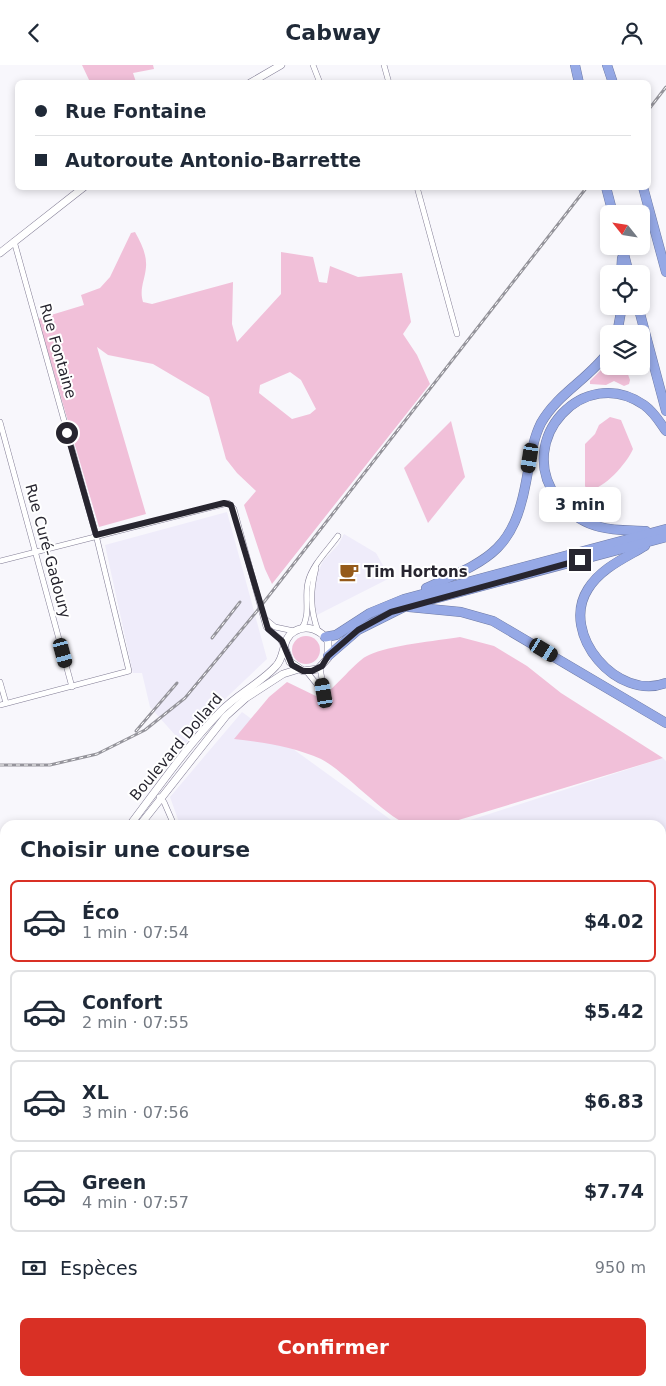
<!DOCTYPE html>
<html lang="fr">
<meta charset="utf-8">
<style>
body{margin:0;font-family:"DejaVu Sans",sans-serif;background:#f2f2f3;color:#1f2937;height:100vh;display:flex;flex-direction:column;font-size:19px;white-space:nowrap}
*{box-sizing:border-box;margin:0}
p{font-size:16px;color:#747a83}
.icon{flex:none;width:28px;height:28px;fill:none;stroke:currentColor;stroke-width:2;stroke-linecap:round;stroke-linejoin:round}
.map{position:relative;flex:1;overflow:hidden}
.sheet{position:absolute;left:0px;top:755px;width:666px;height:566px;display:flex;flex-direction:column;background:#fff;border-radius:15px 15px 0 0;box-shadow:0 2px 8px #0003}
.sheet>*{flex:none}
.guide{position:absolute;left:15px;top:15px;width:636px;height:110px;border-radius:8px;box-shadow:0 2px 8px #0003;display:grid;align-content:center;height:110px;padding:0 20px;background:#fff}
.needle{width:32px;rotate:300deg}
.tools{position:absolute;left:600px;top:140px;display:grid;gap:10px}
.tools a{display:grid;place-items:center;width:50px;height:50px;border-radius:8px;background:#fff;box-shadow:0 2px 8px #0003;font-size:25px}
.end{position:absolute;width:22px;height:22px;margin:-11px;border:6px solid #27252f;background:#fff;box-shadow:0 0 0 2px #fff}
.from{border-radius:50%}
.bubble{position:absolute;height:35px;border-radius:8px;background:#fff;box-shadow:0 2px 8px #0003;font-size:16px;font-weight:700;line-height:35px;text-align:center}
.car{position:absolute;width:15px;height:30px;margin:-15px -8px;border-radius:6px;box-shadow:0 0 4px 1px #0007;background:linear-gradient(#222 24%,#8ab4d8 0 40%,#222 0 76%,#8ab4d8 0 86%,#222 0)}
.guide b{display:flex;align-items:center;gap:18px;height:48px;font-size:19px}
.guide b+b{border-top:1px solid #e0e1e3}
.guide i{width:12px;height:12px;background:#1f2937}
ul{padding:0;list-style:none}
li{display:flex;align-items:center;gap:15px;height:82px;margin:0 10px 8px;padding:0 10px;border:2px solid #e0e1e3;border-radius:8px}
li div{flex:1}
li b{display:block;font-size:19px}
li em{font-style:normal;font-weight:700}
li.current{border-color:#d93025}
li>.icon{width:45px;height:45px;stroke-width:1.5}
h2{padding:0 20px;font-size:22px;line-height:60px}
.pay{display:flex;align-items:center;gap:12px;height:55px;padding:0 20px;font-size:19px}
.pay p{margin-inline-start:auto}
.action{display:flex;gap:10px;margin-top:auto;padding:10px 20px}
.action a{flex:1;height:58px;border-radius:8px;background:#d93025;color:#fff;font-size:20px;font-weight:700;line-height:58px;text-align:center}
header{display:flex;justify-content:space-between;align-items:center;height:65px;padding:0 20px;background:#fff;font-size:22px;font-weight:700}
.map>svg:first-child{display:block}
.built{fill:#efecfa}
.green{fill:#f1c0d9;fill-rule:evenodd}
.water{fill:#72a9d7;stroke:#5c81a5}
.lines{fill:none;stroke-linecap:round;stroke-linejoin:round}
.street-casing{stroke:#817c94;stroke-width:6}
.secondary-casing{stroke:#817c94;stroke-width:8}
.highway-casing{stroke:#6f7ba6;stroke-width:10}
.street{stroke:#fff;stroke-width:5}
.secondary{stroke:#fff;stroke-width:7}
.highway{stroke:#96a9e6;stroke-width:9}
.rail-casing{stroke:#95949b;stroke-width:3}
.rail{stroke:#fff;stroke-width:1;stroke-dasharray:4;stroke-linecap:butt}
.route{stroke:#27252f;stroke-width:6}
.labels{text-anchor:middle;stroke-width:4;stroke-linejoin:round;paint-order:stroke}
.street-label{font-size:15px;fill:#27252f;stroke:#fff}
.poi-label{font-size:15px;font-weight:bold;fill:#27252f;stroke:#fff;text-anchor:start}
</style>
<header><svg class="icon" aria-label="back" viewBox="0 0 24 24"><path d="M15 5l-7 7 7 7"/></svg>Cabway<svg class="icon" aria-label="person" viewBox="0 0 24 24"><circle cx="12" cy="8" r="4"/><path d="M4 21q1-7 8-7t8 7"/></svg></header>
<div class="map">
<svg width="666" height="1321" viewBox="0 0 666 1321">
<rect width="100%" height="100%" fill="#f8f7fc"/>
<g class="built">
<polygon points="227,447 267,594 227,632 184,680 150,642 142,608 133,608 105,480"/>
<polygon points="344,469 376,488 390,513 317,550 314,536 317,509 323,496 338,480"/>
<polygon points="242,647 398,760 180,760 170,732"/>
<polygon points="663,693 666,696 666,1018 661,1020 661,760 455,760"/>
<polygon points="5,991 5,1090 0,1085 0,993"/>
<polygon points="661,1276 666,1321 600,1321 606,1316 661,1316"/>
</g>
<g class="green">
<polygon points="82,0 153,0 154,4 133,8 136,17 90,17"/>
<path d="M135,167C141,178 147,189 146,202C145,215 139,224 143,237L152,239L233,217L232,259L237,277L281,229V187L313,192L319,217L327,218L330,201L358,212L402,208L411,257L403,269L417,290L430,319L272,519L265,504L244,440L256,426L237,408L226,394L209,332L153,299L108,290L97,282L146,449L99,462L38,254L84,240L81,230L100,223L110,212L131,168ZM290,307L301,315L316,344L310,349L292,354L259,328L260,320Z"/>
<polygon points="609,297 609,301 625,301 630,315 629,319 624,321 614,316 606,320 590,319 590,316"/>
<path d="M610,352L621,355L633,384C627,398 603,426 587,425L585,421V379L595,369L599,360Z"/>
<polygon points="451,356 465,412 428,458 404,403"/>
<circle cx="306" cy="585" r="14"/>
<path d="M460,572L494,581L527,601L561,628L663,693L442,760C432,760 421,761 411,760C390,757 345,706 321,694C295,682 263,677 234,674L269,632L287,617L320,633C336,623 356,595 369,590C390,580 436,576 460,572Z"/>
<polygon points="666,1212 666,1321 663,1321 661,1214"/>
<polygon points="167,1316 256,1316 256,1320 157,1321"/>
</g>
<polygon class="water" points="0,1096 5,1099 5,1176 0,1167"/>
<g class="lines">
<defs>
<g id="street">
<polyline points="313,0 320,18"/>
<polyline points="384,0 389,18"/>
<polyline points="417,122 457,269"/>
<polyline points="0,357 72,622"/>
<polyline points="0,496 228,438 234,444 266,562 280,574 284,581"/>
<path d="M316,503C310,526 310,544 318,566"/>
<polyline points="264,553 275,562 294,566"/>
<path d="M302,563C311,549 304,533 308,517C312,500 328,485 338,471"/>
<polyline points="320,603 324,625"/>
<polyline points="307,607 324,628"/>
<polyline points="0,617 6,638"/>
<polyline points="0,640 129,606 96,470 14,176"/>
<polyline points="159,732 164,737 174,760"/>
<polyline points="0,990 5,988"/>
<polyline points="661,1028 666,1027"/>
</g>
<g id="secondary">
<polyline points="250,18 281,0"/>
<polyline points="0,188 84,122"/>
<path d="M130,760C159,722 187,681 220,647C237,629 261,618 276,601C286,591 281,573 295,566C307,559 321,565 328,576V593L318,604L303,606L290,597L284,581"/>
<polyline points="140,760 226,651 246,633 283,609 299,604"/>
<polyline points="0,892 5,890"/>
<polyline points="0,903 5,901"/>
<polyline points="661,1154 666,1153"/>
<polyline points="0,1307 5,1311"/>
<polyline points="12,1316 19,1321"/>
<polyline points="97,1321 114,1316"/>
</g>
<g id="highway">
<polyline points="575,0 579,18"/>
<polyline points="607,0 613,18"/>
<polyline points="606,122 613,149"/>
<polyline points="643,122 666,207"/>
<polyline points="622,181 629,209"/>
<polyline points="621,209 622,193"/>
<polyline points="638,241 666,346"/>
<polyline points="617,269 622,241"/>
<path d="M646,466C631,465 615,466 600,462C583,458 568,447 557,433C514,375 584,298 644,340C654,347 659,356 666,366"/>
<path d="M645,481C625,493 601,503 588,524C559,569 618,637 666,618"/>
<path d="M426,523C487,495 513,488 526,417C530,397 532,376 541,358C558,328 589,314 609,286"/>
<polyline points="409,542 461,547 493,556 666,658"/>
<polyline points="325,572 336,570 370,548 404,534 666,464"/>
<polyline points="328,591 358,565 404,542 666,472"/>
</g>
</defs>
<use href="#street" class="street-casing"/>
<use href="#secondary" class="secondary-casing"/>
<use href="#highway" class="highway-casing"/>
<use href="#street" class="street"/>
<use href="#secondary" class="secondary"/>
<use href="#highway" class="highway"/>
<defs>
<g id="rail">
<polyline points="649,44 666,22"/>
<polyline points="212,573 240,537"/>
<polyline points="136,666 177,618"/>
<polyline points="0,700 50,700 97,689 145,665 185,633 257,546 587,122"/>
</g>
</defs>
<use href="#rail" class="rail-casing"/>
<use href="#rail" class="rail"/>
</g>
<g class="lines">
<polyline class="route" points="67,368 96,470 224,438 231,440 268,564 282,576 292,600 303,606 312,606 322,601 328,591 358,565 391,547 580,495"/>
</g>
<defs>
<symbol id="cafe-bare" viewBox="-9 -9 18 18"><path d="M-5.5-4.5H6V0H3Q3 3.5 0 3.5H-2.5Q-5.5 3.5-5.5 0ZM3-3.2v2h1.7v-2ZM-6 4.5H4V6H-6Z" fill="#955a1a" stroke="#fff" stroke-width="2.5" paint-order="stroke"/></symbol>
</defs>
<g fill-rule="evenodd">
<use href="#cafe-bare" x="335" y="493" width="28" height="28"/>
</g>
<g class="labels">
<g class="street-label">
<text transform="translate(58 286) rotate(74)" y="5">Rue Fontaine</text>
<text transform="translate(48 486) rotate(75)" y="5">Rue Curé-Gadoury</text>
<text transform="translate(176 682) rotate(-50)" y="5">Boulevard Dollard</text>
</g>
<g class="poi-label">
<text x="364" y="512">Tim Hortons</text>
</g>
</g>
</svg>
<div class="tools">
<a><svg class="needle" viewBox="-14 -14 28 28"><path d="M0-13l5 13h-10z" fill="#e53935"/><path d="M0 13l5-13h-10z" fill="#747a83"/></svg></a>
<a><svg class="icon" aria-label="locate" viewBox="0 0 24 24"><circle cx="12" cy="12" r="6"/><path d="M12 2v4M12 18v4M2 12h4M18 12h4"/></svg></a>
<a><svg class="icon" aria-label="layers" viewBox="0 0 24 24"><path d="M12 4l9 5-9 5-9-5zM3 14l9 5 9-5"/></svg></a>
</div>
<i class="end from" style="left:67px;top:368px"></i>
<i class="end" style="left:580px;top:495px"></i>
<div class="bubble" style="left:539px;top:422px;width:82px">3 min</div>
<i class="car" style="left:530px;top:393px;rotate:189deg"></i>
<i class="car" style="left:544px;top:585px;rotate:121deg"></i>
<i class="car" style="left:63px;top:588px;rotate:165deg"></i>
<i class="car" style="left:324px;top:628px;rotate:350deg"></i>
<div class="guide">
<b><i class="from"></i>Rue Fontaine</b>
<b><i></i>Autoroute Antonio-Barrette</b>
</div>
<section class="sheet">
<h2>Choisir une course</h2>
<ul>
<li class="current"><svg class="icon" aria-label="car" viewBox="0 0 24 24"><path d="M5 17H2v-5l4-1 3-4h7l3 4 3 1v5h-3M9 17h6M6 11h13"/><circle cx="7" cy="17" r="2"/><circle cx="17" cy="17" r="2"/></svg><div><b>Éco</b><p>1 min · 07:54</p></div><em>$4.02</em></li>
<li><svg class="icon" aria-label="car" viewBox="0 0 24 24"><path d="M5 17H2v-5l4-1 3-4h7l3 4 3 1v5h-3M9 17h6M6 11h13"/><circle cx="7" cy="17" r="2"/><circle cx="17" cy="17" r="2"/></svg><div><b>Confort</b><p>2 min · 07:55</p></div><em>$5.42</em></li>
<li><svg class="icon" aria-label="car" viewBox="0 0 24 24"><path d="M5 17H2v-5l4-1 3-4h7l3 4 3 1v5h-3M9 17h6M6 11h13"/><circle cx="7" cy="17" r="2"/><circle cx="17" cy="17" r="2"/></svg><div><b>XL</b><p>3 min · 07:56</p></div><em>$6.83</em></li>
<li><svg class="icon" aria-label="car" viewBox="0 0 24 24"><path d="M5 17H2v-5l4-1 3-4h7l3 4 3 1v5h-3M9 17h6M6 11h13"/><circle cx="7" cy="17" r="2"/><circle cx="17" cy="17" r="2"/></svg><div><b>Green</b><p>4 min · 07:57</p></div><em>$7.74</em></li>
</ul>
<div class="pay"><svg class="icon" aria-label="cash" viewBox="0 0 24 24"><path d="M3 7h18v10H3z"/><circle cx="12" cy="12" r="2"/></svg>Espèces<p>950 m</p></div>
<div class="action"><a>Confirmer</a></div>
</section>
</div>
